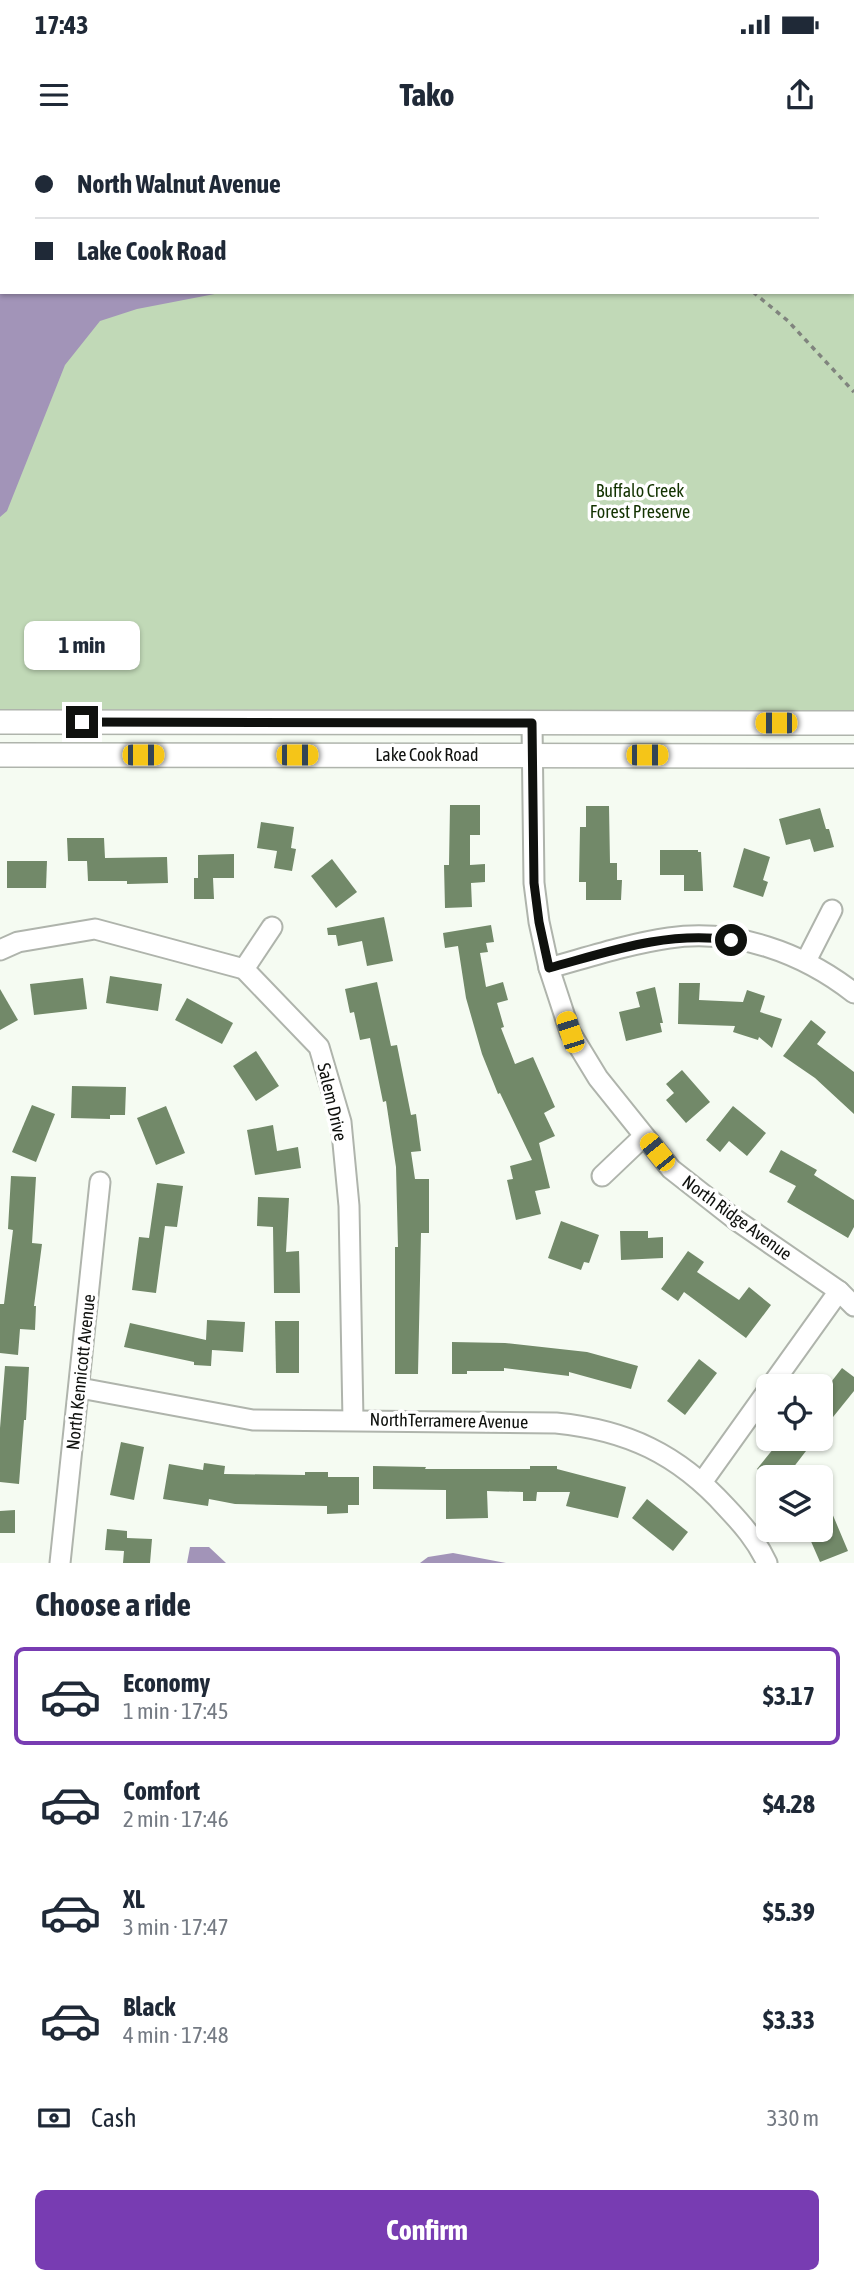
<!DOCTYPE html>
<meta charset="utf-8">
<style>
body{margin:0;font-family:"Asap Condensed",sans-serif;background:#f6f6f7;color:#1f2937;height:100vh;display:flex;flex-direction:column;font-size:26px;white-space:nowrap}
*{box-sizing:border-box;margin:0}
p{font-size:23px;color:#747a83}
.icon{flex:none;width:38px;height:38px;fill:none;stroke:currentColor;stroke-width:2;stroke-linecap:round;stroke-linejoin:round}
.map{position:relative;height:1423px;overflow:hidden}
.drawer{display:flex;flex-direction:column;background:#fff;flex:1}
.drawer>*{flex:none}
.hud{position:absolute;left:0px;top:0px;width:854px;height:154px;box-shadow:0 2px 5px #0004;display:grid;align-content:center;height:154px;padding:0 35px;background:#fff}
.fabs{position:absolute;left:756px;top:1234px;display:grid;gap:14px}
.fabs a{display:grid;place-items:center;width:77px;height:77px;border-radius:10px;background:#fff;box-shadow:0 2px 5px #0004;font-size:35px}
.end{position:absolute;width:32px;height:32px;margin:-16px;border:9px solid #0f110e;background:#fff;box-shadow:0 0 0 4px #fff}
.from{border-radius:50%}
.bubble{position:absolute;height:49px;border-radius:10px;background:#fff;box-shadow:0 2px 5px #0004;font-size:23px;font-weight:700;line-height:49px;text-align:center}
.car{position:absolute;width:21px;height:42px;margin:-21px -10px;border-radius:9px;box-shadow:0 0 5px 2px #0007;background:linear-gradient(#f5c518 24%,#345 0 40%,#f5c518 0 76%,#345 0 86%,#f5c518 0)}
.hud b{display:flex;align-items:center;gap:24px;height:66px;font-size:26px}
.hud b+b{border-top:2px solid #e0e1e3}
.hud i{width:18px;height:18px;background:#1f2937}
ul{padding:0;list-style:none}
li{display:flex;align-items:center;gap:21px;height:98px;margin:0 14px 10px;padding:0 21px;border:4px solid transparent;border-radius:10px}
li div{flex:1}
li b{display:block;font-size:26px}
li em{font-style:normal;font-weight:700}
li.active{border-color:#783cb2}
li>.icon{width:63px;height:63px;stroke-width:1.5}
h2{padding:0 35px;font-size:32px;line-height:84px}
.pay{display:flex;align-items:center;gap:18px;height:77px;padding:0 35px;font-size:26px}
.pay p{margin-inline-start:auto}
.cta{display:flex;gap:14px;margin-top:auto;padding:14px 35px}
.cta a{flex:1;height:80px;border-radius:10px;background:#783cb2;color:#fff;font-size:28px;font-weight:700;line-height:80px;text-align:center}
.status{display:flex;justify-content:space-between;align-items:center;height:49px;padding:0 35px;background:#fff;direction:ltr}
.status svg{height:19px;fill:currentColor}
header{display:flex;justify-content:space-between;align-items:center;height:91px;padding:0 35px;background:#fff;font-size:32px;font-weight:700}
.map>svg:first-child{display:block}
.green{fill:#c1d9b7;fill-rule:evenodd}
.water{fill:#a294b8}
.building{fill:#728969}
.lines{fill:none;stroke-linecap:round;stroke-linejoin:round}
.minor-casing{stroke:#afb4ac;stroke-width:23}
.major-casing{stroke:#afb4ac;stroke-width:26}
.path{stroke:#80847e;stroke-width:3.5;stroke-dasharray:5 5;stroke-linecap:butt}
.minor{stroke:#fff;stroke-width:19}
.major{stroke:#fff;stroke-width:23}
.route{stroke:#0f110e;stroke-width:9}
.labels{text-anchor:middle;stroke-width:7;stroke-linejoin:round;paint-order:stroke}
.park-label{font-size:18px;fill:#133301;stroke:#fff}
.street-label{font-size:18px;fill:#0f110e;stroke:#fff}
</style>
<div class="status"><b>17:43</b><svg viewBox="0 0 49 12"><path d="M0 12V9h3v3zM5 12V6h3v6zM10 12V3h3v9zM15 12V0h3v12zM26 1h20v11H26zM47 4h2v5h-2z"/></svg></div>
<header><svg class="icon" aria-label="menu" viewBox="0 0 24 24"><path d="M4 6h16M4 12h16M4 18h16"/></svg>Tako<svg class="icon" aria-label="share" viewBox="0 0 24 24"><path d="M12 15V3M7 8l5-5 5 5M5 13v7h14v-7"/></svg></header>
<div class="map">
<svg width="854" height="1423" viewBox="0 0 854 1423">
<rect width="100%" height="100%" fill="#f5fbf2"/>
<path class="green" d="M0,0H854V571L0,569ZM2,2H852V152H2Z"/>
<g class="water">
<polygon points="94,0 415,0 92,2"/>
<polygon points="0,106 2,152 225,152 137,169 100,181 65,225 7,371 0,377"/>
<polygon points="190,1407 209,1407 226,1423 187,1423"/>
<polygon points="453,1413 506,1423 420,1423 428,1417"/>
</g>
<g class="building">
<polygon points="450,665 480,665 480,695 470,695 470,725 485,724 485,742 471,743 472,767 445,768 444,725 449,725"/>
<polygon points="586,666 609,666 610,723 617,723 617,740 622,740 621,760 586,760 586,742 579,742 580,687 586,687"/>
<polygon points="820,668 826,689 829,689 834,707 814,712 810,699 786,705 779,679"/>
<polygon points="261,682 294,687 291,708 296,709 292,731 274,728 277,711 257,708"/>
<polygon points="67,698 104,698 105,718 167,717 168,743 127,744 127,741 88,741 87,721 68,721"/>
<polygon points="744,708 770,717 763,740 768,742 763,757 733,747"/>
<polygon points="660,710 698,710 698,712 701,712 703,751 684,751 684,735 660,735"/>
<polygon points="234,714 234,738 213,738 214,759 194,759 194,738 198,738 198,715"/>
<polygon points="332,719 357,752 336,768 311,736"/>
<polygon points="7,721 47,721 46,748 7,748"/>
<polygon points="384,777 393,821 367,826 362,801 338,806 336,795 328,795 327,788"/>
<polygon points="491,785 494,802 486,803 488,812 480,813 486,847 503,842 508,860 497,863 504,887 501,888 515,924 533,917 555,967 544,973 555,996 539,1003 550,1048 535,1051 541,1074 516,1080 507,1040 513,1039 510,1026 532,1020 500,953 498,954 482,914 466,858 458,806 445,808 443,793"/>
<polygon points="110,836 162,844 158,871 106,863"/>
<polygon points="83,838 87,869 34,875 30,844"/>
<polygon points="377,842 391,906 397,905 411,975 416,974 421,1011 411,1012 415,1039 429,1039 429,1093 421,1093 418,1234 395,1234 395,1107 398,1107 396,1027 386,961 383,962 370,898 360,900 354,872 350,873 345,849"/>
<polygon points="679,843 700,843 699,860 743,862 747,850 765,856 760,872 782,879 772,908 759,897 758,900 733,892 735,886 678,884"/>
<polygon points="655,847 663,883 660,883 662,892 626,901 619,872 640,867 636,852"/>
<polygon points="0,849 18,880 0,890"/>
<polygon points="187,858 233,883 222,904 175,880"/>
<polygon points="811,880 826,892 817,904 854,932 854,974 815,938 783,916"/>
<polygon points="256,911 279,946 256,961 233,926"/>
<polygon points="682,930 710,962 686,983 666,960 674,953 666,944"/>
<polygon points="72,946 126,947 125,975 110,975 110,979 71,978"/>
<polygon points="32,965 55,974 36,1022 12,1012"/>
<polygon points="166,966 185,1013 156,1025 137,978"/>
<polygon points="733,966 766,993 747,1016 729,1001 720,1012 706,1000"/>
<polygon points="273,985 277,1011 298,1007 301,1028 255,1035 247,990"/>
<polygon points="781,1010 817,1030 814,1035 854,1060 854,1087 848,1098 787,1062 796,1046 769,1032"/>
<polygon points="11,1036 36,1037 32,1103 42,1104 34,1166 36,1166 35,1190 20,1189 18,1215 0,1213 0,1164 4,1164 13,1090 8,1089"/>
<polygon points="157,1043 183,1046 177,1087 165,1086 156,1153 132,1150 139,1097 149,1098"/>
<polygon points="258,1057 289,1058 286,1112 299,1111 300,1153 274,1153 273,1087 257,1086"/>
<polygon points="561,1081 599,1095 589,1123 584,1122 581,1130 548,1118"/>
<polygon points="620,1091 648,1091 648,1098 663,1097 663,1118 621,1120"/>
<polygon points="688,1111 704,1122 697,1132 739,1160 749,1147 771,1165 746,1198 684,1152 678,1161 661,1149"/>
<polygon points="207,1180 245,1182 243,1212 212,1210 211,1226 194,1225 194,1222 124,1207 130,1183 206,1200"/>
<polygon points="275,1181 299,1181 299,1233 276,1233"/>
<polygon points="452,1202 505,1203 587,1212 638,1226 631,1249 569,1232 569,1236 504,1228 504,1231 467,1231 467,1234 452,1234"/>
<polygon points="699,1219 717,1233 685,1275 667,1261"/>
<polygon points="5,1226 29,1227 26,1280 24,1280 19,1344 0,1342 0,1288"/>
<polygon points="842,1228 854,1237 854,1251 829,1282 821,1276 821,1255"/>
<polygon points="782,1298 816,1298 786,1337 768,1337 757,1329"/>
<polygon points="121,1302 144,1307 134,1360 110,1355"/>
<polygon points="204,1323 225,1326 224,1334 305,1335 305,1332 328,1332 328,1337 359,1337 359,1365 348,1365 348,1373 327,1374 327,1366 235,1364 209,1359 208,1366 163,1359 169,1324 203,1330"/>
<polygon points="373,1326 426,1327 425,1329 530,1329 530,1326 557,1326 557,1329 626,1347 618,1378 566,1366 570,1352 537,1352 536,1361 523,1361 523,1352 487,1351 488,1378 446,1379 446,1350 373,1349"/>
<polygon points="821,1347 848,1411 820,1422 806,1390 821,1390"/>
<polygon points="647,1359 688,1392 673,1411 632,1378"/>
<polygon points="15,1370 15,1393 0,1393 0,1371"/>
<polygon points="107,1389 127,1391 127,1398 152,1399 150,1423 123,1423 124,1411 105,1410"/>
</g>
<g class="lines">
<defs>
<g id="minor">
<polyline points="532,583 534,743 539,782 549,828 570,892 598,938 671,1029 736,1080 839,1151 854,1166"/>
<polyline points="0,810 18,802 95,789 244,829 319,907 341,982 349,1066 353,1280"/>
<polyline points="806,821 832,770"/>
<path d="M549,828C589,817 628,804 669,798C735,788 803,813 854,853"/>
<polyline points="244,829 272,787"/>
<polyline points="602,1036 644,996"/>
<polyline points="771,1246 839,1151"/>
<path d="M80,1248L253,1280L556,1283C627,1290 678,1314 726,1367C742,1384 757,1401 767,1423"/>
<polyline points="703,1341 768,1250"/>
<polyline points="60,1423 100,1042"/>
</g>
<g id="major">
<polyline points="0,582 854,583"/>
<polyline points="0,615 854,616"/>
</g>
</defs>
<use href="#minor" class="minor-casing"/>
<use href="#major" class="major-casing"/>
<polyline class="path" points="753,152 788,181 854,252"/>
<use href="#minor" class="minor"/>
<use href="#major" class="major"/>
</g>
<g class="lines">
<path class="route" d="M82,582L532,583L534,743L539,782L549,828C611,811 666,791 731,800"/>
</g>
<g class="labels">
<g class="park-label">
<text x="640" y="357">Buffalo Creek<tspan x="640" dy="21">Forest Preserve</tspan></text>
</g>
<g class="street-label">
<text x="427" y="621">Lake Cook Road</text>
<text transform="translate(332 962) rotate(77)" y="6">Salem Drive</text>
<text transform="translate(737 1078) rotate(36)" y="6">North Ridge Avenue</text>
<text transform="translate(81 1232) rotate(-84)" y="6">North Kennicott Avenue</text>
<text transform="translate(449 1281) rotate(1)" y="6">NorthTerramere Avenue</text>
</g>
</g>
</svg>
<div class="fabs">
<a><svg class="icon" aria-label="locate" viewBox="0 0 24 24"><circle cx="12" cy="12" r="6"/><path d="M12 2v4M12 18v4M2 12h4M18 12h4"/></svg></a>
<a><svg class="icon" aria-label="layers" viewBox="0 0 24 24"><path d="M12 4l9 5-9 5-9-5zM3 14l9 5 9-5"/></svg></a>
</div>
<i class="end from" style="left:731px;top:800px"></i>
<i class="end" style="left:82px;top:582px"></i>
<div class="bubble" style="left:24px;top:481px;width:116px">1 min</div>
<i class="car" style="left:776px;top:583px;rotate:270deg"></i>
<i class="car" style="left:143px;top:615px;rotate:90deg"></i>
<i class="car" style="left:297px;top:615px;rotate:90deg"></i>
<i class="car" style="left:647px;top:615px;rotate:90deg"></i>
<i class="car" style="left:570px;top:892px;rotate:342deg"></i>
<i class="car" style="left:657px;top:1012px;rotate:321deg"></i>
<div class="hud">
<b><i class="from"></i>North Walnut Avenue</b>
<b><i></i>Lake Cook Road</b>
</div>
</div>
<section class="drawer">
<h2>Choose a ride</h2>
<ul>
<li class="active"><svg class="icon" aria-label="car" viewBox="0 0 24 24"><path d="M5 17H2v-5l4-1 3-4h7l3 4 3 1v5h-3M9 17h6M6 11h13"/><circle cx="7" cy="17" r="2"/><circle cx="17" cy="17" r="2"/></svg><div><b>Economy</b><p>1 min · 17:45</p></div><em>$3.17</em></li>
<li><svg class="icon" aria-label="car" viewBox="0 0 24 24"><path d="M5 17H2v-5l4-1 3-4h7l3 4 3 1v5h-3M9 17h6M6 11h13"/><circle cx="7" cy="17" r="2"/><circle cx="17" cy="17" r="2"/></svg><div><b>Comfort</b><p>2 min · 17:46</p></div><em>$4.28</em></li>
<li><svg class="icon" aria-label="car" viewBox="0 0 24 24"><path d="M5 17H2v-5l4-1 3-4h7l3 4 3 1v5h-3M9 17h6M6 11h13"/><circle cx="7" cy="17" r="2"/><circle cx="17" cy="17" r="2"/></svg><div><b>XL</b><p>3 min · 17:47</p></div><em>$5.39</em></li>
<li><svg class="icon" aria-label="car" viewBox="0 0 24 24"><path d="M5 17H2v-5l4-1 3-4h7l3 4 3 1v5h-3M9 17h6M6 11h13"/><circle cx="7" cy="17" r="2"/><circle cx="17" cy="17" r="2"/></svg><div><b>Black</b><p>4 min · 17:48</p></div><em>$3.33</em></li>
</ul>
<div class="pay"><svg class="icon" aria-label="cash" viewBox="0 0 24 24"><path d="M3 7h18v10H3z"/><circle cx="12" cy="12" r="2"/></svg>Cash<p>330 m</p></div>
<div class="cta"><a>Confirm</a></div>
</section>
